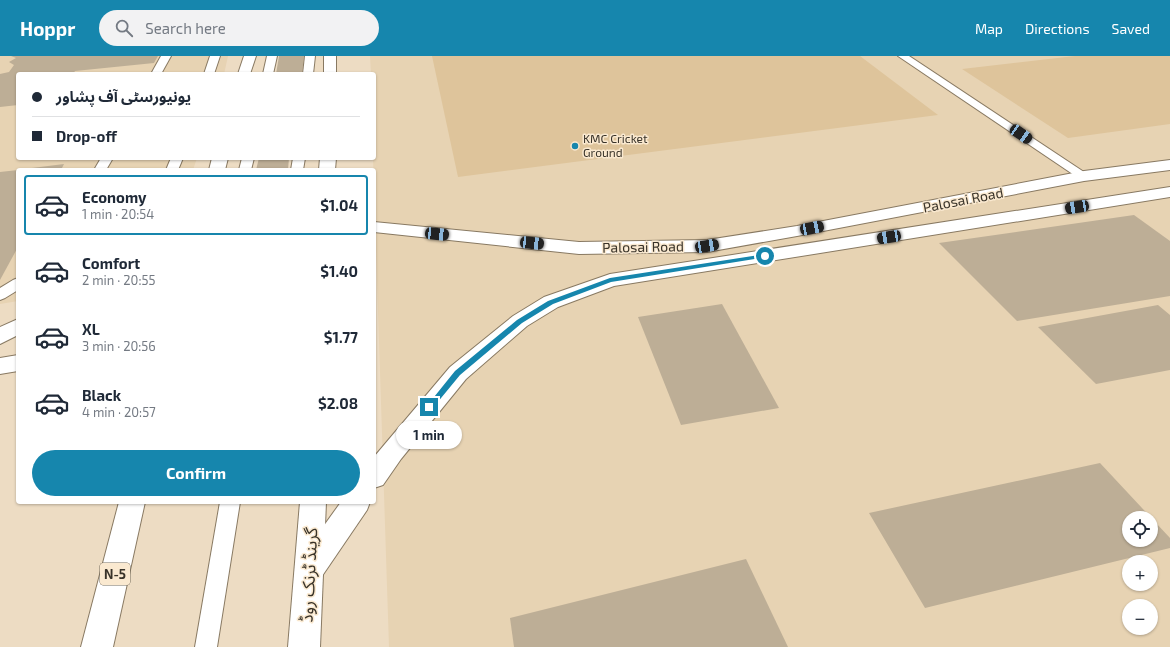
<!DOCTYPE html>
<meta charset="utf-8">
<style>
body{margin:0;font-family:"Exo 2","Noto Sans Arabic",sans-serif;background:#f2f2f3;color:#1f2937;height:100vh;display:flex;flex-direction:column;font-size:15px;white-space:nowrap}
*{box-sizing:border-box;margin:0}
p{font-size:13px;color:#747a83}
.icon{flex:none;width:22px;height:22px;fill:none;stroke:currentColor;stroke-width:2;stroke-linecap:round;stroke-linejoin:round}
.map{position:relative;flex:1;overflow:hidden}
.sheet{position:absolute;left:16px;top:112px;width:360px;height:336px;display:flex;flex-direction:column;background:#fff;border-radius:4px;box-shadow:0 1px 3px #0004}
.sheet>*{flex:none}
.guide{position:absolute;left:16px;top:16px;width:360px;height:88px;border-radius:4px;box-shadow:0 1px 3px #0004;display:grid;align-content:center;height:88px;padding:0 16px;background:#fff}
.buttons{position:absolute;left:1122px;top:455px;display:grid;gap:8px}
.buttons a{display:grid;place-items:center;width:36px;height:36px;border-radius:50%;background:#fff;box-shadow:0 1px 3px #0004;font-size:20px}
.end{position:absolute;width:18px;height:18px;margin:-9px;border:5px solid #1686ad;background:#fff;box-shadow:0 0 0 2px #fff}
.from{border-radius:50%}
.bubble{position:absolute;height:28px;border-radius:14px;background:#fff;box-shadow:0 1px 3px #0004;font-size:13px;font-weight:700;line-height:28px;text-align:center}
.car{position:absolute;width:12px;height:24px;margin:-12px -6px;border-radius:5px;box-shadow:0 0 3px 1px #0007;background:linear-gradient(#222 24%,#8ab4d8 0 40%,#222 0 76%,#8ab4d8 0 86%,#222 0)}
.guide b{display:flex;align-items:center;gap:14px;height:38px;font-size:15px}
.guide b+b{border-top:1px solid #e0e1e3}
.guide i{width:10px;height:10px;background:#1f2937}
ul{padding:7px 0 0;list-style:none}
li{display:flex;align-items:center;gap:12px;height:60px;margin:0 8px 6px;padding:0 8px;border:2px solid transparent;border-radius:4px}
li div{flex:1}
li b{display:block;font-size:15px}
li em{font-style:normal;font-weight:700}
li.current{border-color:#1686ad}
li>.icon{width:36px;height:36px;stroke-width:1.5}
.action{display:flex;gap:8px;margin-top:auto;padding:8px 16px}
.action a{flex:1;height:46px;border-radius:24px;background:#1686ad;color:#fff;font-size:16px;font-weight:700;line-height:46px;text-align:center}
header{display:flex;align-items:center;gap:24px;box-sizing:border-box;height:56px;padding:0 20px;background:#1686ad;color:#fff}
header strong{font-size:19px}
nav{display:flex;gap:22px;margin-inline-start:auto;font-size:14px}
.search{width:280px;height:36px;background:#f2f2f3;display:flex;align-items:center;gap:10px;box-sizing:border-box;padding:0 14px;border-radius:22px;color:#747a83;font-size:15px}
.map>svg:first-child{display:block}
.built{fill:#e7d3b3;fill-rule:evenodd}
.green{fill:#dec49b}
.building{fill:#bdae96;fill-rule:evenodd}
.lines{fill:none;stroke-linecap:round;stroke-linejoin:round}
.lane-casing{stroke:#887962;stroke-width:2}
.secondary-casing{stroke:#887962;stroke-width:2}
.highway-casing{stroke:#887962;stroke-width:2}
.lane{fill:#fff;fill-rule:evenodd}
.secondary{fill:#fff;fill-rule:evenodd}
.highway{fill:#fff;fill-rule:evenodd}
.route{fill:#1686ad}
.poi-dot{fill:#1686ad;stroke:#fae9d0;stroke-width:1.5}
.labels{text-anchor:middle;stroke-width:3;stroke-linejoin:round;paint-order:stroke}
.far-poi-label{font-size:12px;fill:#393329;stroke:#fae9d0;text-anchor:start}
.shield{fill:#fae9d0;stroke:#736a5b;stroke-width:1}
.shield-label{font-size:13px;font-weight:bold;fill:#393329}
.street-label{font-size:14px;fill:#393329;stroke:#fae9d0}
.near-street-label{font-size:17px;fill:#393329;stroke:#fae9d0}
</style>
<header>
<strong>Hoppr</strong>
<div class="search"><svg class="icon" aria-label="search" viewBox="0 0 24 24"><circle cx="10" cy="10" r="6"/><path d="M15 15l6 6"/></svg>Search here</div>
<nav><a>Map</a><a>Directions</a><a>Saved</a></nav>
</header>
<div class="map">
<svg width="1170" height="591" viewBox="0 0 1170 591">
<rect width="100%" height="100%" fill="#eddcc3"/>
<g class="built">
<polygon points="0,0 228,0 224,18 18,18 18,102 197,102 193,114 18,114 18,245 0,248"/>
<path d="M370,0H1170V591H389L373,102L374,18H371ZM1129,462H1151V484H1129ZM1129,506H1151V528H1129ZM1129,550H1151V572H1129Z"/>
</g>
<g class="green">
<polygon points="432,0 860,0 938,59 458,121"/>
<polygon points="1075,0 1170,0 1170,68 1068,82 962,13"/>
</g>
<g class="building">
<polygon points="11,0 158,0 154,7 75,15 73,18 18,18 18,49 0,51 0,18 9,16 14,9 9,6 16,2"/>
<polygon points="279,0 304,0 302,18 276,18"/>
<polygon points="259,102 289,102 288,114 256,114"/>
<polygon points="64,108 61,114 24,114 24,113"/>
<polygon points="18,114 18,191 0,224 0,116"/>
<polygon points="1134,159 1170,185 1170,240 1017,265 939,187"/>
<polygon points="722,248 779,352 681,369 638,261"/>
<polygon points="1158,249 1170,259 1170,314 1096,328 1038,271"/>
<path d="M1100,407L1170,482V492L925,552L869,457ZM1129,462H1151V484H1129Z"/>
<polygon points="746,503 788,591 514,591 510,562"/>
</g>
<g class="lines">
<defs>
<g id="lane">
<polygon points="161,0 171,0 161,18 151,18"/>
<polygon points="210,0 220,0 214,18 204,18"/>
<polygon points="267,0 277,0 273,18 263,18"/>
<polygon points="305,0 315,0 313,18 303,18"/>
<polygon points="898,0 909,0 1090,120 1088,123 1080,123"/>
<polygon points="101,102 113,102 106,114 94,114"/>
<polygon points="171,102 183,102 178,114 166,114"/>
<polygon points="242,102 254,102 251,114 239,114"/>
<polygon points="293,102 305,102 303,114 291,114"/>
<polygon points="18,222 18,234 5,242 0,244 0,232 13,224"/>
<polygon points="220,446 240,446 217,591 195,591"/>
</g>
<g id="secondary">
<polygon points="1170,104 1170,114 1084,125 797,180 707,196 579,198 374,176 374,166 579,186 707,184 797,170 1084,115"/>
<polygon points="1170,131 1170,141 614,230 558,251 527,270 466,323 401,403 383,429 374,432 374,401 450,311 513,260 544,241 610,218"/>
<polygon points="18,263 18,279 0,288 0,271"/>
<polygon points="18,299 18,315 0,318 0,302"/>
<polygon points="341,446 370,446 367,454 320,523 310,527 300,523 295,513 300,503"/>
</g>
<g id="highway">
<polygon points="244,0 256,0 250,18 238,18"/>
<rect x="324" y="0" width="12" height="18"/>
<polygon points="212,102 228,102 225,114 209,114"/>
<polygon points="320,102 336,102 335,114 319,114"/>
<polygon points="119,446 145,446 113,591 81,591"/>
<polygon points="300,446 326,446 320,591 288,591"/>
</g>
</defs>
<use href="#lane" class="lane-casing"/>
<use href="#secondary" class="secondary-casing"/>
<use href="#highway" class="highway-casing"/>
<use href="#lane" class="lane"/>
<use href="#secondary" class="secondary"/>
<use href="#highway" class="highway"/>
</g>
<polygon class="route" points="765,198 767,200 767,201 611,226 553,248 522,267 460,319 432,353 427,353 426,351 455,315 517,264 548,245 610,222"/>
<circle class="poi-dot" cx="575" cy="90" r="4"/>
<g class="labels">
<g class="far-poi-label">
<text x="583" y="87">KMC Cricket<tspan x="583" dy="14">Ground</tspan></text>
</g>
<rect class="shield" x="100" y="507" width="30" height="22" rx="3"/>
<g class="shield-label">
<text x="115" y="523">N-5</text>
</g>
<g class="street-label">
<text transform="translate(963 144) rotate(-11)" y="5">Palosai Road</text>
<text transform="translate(643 191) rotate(-1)" y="5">Palosai Road</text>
</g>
<g class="near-street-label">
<text transform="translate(309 519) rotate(-87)" y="6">گرینڈ ٹرنک روڈ</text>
</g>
</g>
</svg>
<div class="buttons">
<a><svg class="icon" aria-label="locate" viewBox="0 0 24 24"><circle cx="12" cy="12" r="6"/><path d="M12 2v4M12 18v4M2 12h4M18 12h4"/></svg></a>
<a>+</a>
<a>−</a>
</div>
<i class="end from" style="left:765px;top:200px"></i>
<i class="end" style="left:429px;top:351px"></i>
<div class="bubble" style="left:396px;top:365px;width:66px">1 min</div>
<i class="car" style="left:1021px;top:78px;rotate:124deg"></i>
<i class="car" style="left:1077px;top:151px;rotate:261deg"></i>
<i class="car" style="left:812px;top:172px;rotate:79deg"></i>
<i class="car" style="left:437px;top:178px;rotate:96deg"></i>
<i class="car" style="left:889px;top:181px;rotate:261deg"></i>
<i class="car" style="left:532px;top:187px;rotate:96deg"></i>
<i class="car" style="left:707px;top:190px;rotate:81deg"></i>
<div class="guide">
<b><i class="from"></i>یونیورسٹی آف پشاور</b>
<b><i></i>Drop-off</b>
</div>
<section class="sheet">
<ul>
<li class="current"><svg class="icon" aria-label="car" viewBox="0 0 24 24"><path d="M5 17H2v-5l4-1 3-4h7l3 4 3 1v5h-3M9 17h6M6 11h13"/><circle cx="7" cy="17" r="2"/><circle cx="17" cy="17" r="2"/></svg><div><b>Economy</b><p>1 min · 20:54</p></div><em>$1.04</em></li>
<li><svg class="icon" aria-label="car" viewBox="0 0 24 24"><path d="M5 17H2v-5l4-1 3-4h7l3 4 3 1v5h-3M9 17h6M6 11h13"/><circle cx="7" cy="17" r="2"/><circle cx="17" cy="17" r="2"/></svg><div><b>Comfort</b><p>2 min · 20:55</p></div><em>$1.40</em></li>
<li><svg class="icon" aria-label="car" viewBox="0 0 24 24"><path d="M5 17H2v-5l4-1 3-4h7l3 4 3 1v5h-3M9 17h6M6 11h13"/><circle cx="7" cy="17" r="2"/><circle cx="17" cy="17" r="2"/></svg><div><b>XL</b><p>3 min · 20:56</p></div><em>$1.77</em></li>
<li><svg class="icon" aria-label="car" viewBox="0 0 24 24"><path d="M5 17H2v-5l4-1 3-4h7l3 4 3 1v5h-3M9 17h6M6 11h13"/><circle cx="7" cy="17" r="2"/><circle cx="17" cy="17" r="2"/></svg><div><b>Black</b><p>4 min · 20:57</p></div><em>$2.08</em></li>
</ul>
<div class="action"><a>Confirm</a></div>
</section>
</div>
